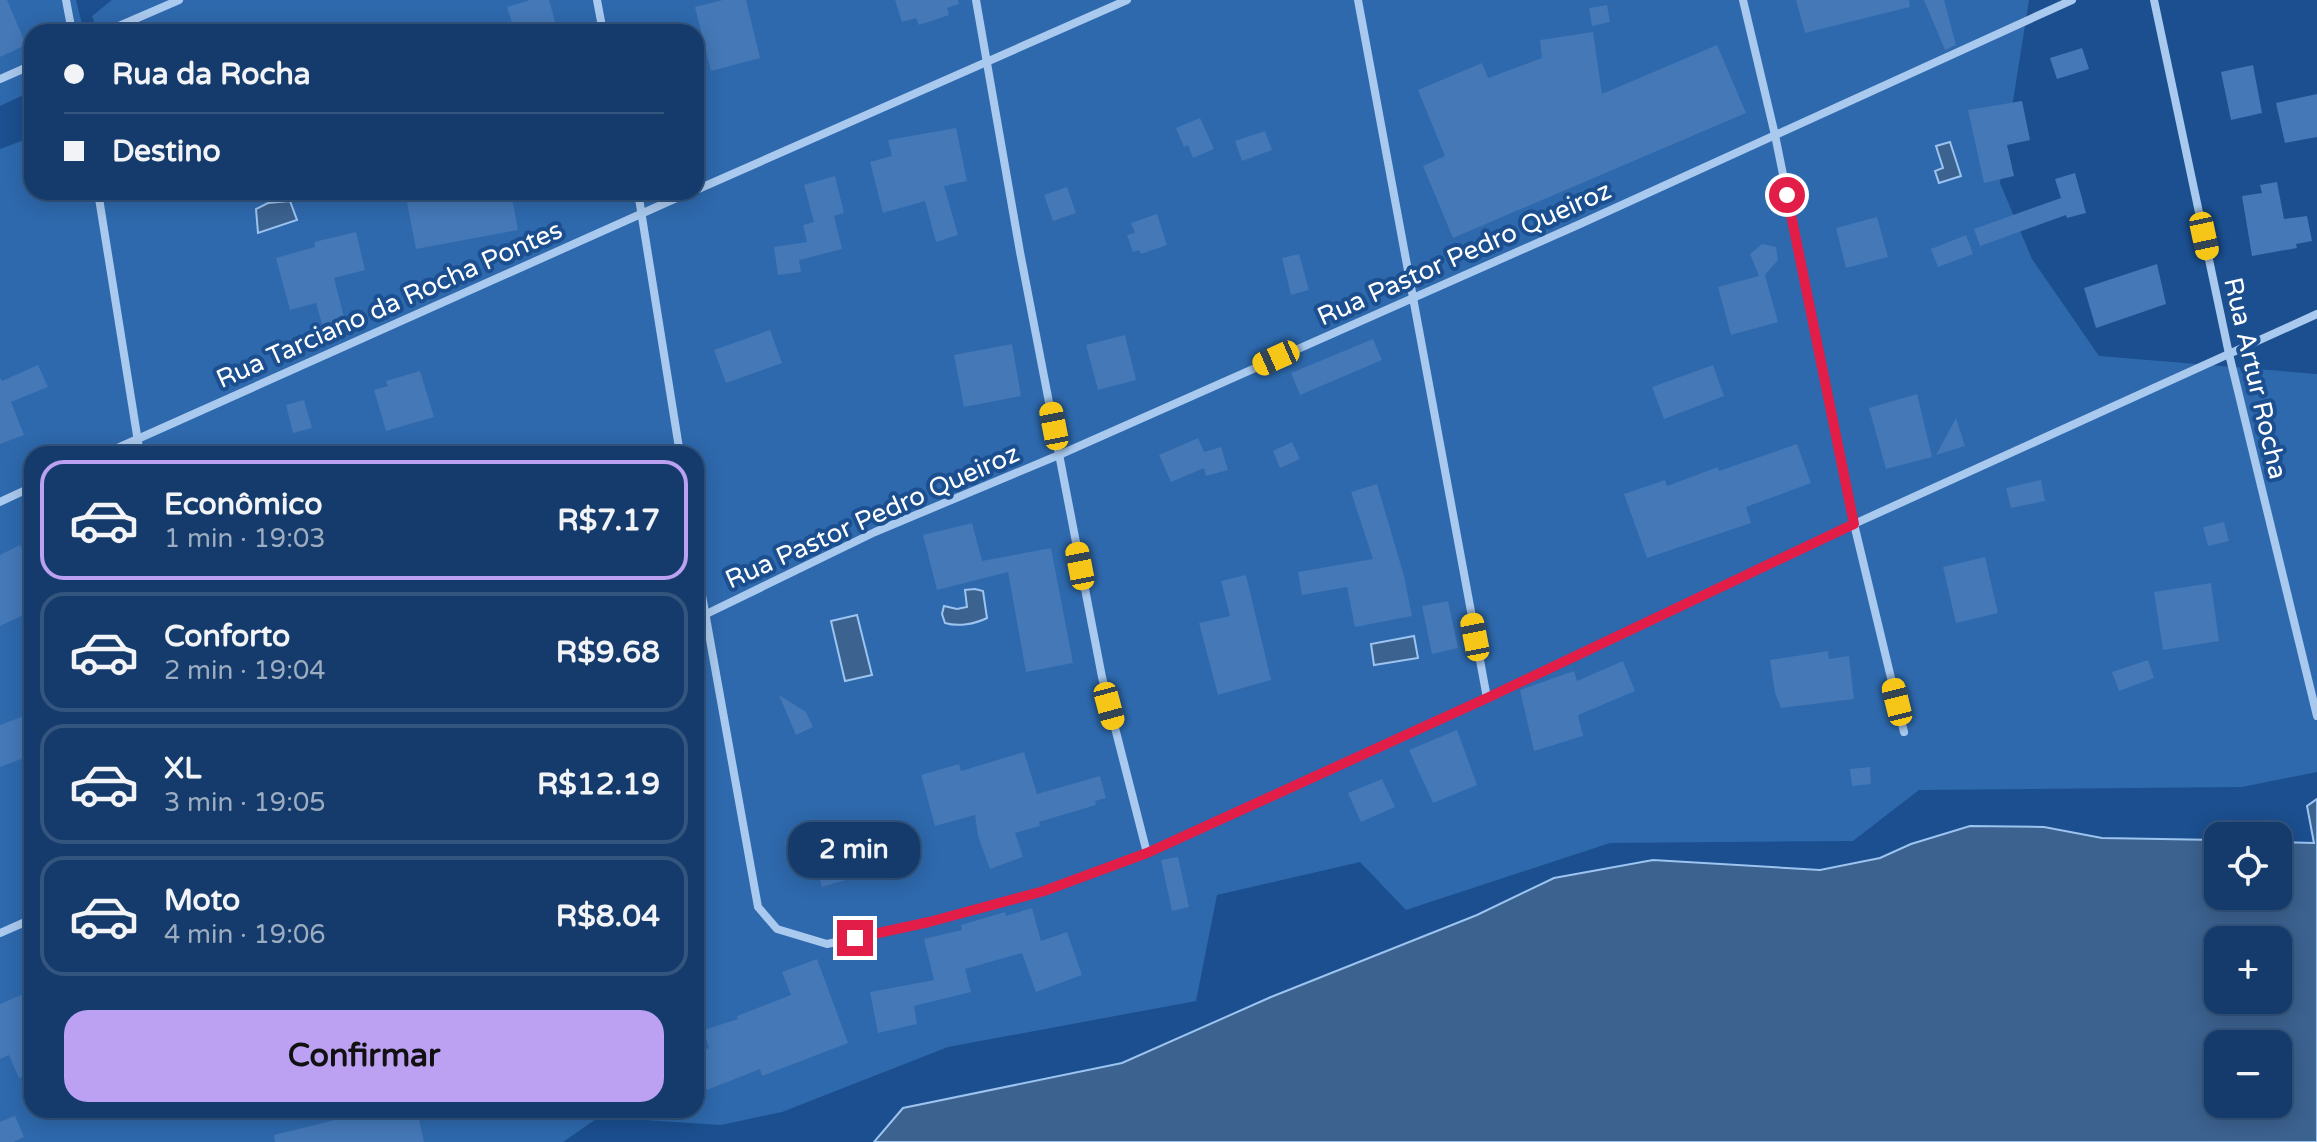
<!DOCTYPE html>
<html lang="pt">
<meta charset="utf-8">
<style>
body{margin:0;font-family:"Varela Round",sans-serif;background:#1d4271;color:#f1f3f6;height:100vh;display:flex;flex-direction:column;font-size:30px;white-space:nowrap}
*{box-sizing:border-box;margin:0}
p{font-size:26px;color:#9dadc1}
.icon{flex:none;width:44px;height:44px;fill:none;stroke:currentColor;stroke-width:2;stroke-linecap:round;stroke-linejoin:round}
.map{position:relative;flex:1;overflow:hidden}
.drawer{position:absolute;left:24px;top:446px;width:680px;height:672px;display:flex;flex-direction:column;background:#143b6b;border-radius:24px;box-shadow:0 4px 20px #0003,0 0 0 2px #33557e}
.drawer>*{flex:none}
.banner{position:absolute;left:24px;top:24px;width:680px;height:176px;border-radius:24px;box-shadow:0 4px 20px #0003,0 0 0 2px #33557e;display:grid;align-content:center;height:176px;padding:0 40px;background:#143b6b}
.controls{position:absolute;left:2204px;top:822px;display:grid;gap:16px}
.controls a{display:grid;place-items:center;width:88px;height:88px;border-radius:16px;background:#143b6b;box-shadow:0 4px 20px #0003,0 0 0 2px #33557e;font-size:40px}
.end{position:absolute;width:36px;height:36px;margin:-18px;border:10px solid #e11d48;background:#fff;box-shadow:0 0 0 4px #fff}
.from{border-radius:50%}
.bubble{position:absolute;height:56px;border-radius:24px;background:#143b6b;box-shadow:0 4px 20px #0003,0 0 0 2px #33557e;font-size:26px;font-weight:700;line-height:56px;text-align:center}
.car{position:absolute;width:24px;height:48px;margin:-24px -12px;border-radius:10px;box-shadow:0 0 6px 2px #0007;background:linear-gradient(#f5c518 24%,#345 0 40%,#f5c518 0 76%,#345 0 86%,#f5c518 0)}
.banner b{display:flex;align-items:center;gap:28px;height:76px;font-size:30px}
.banner b+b{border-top:2px solid #33557e}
.banner i{width:20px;height:20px;background:#f1f3f6}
ul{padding:14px 0 0;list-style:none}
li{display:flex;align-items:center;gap:24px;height:120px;margin:0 16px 12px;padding:0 24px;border:4px solid #33557e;border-radius:24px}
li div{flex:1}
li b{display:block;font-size:30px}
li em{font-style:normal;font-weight:700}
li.current{border-color:#bca0f2}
li>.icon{width:72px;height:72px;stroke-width:1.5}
.primary-button{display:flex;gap:16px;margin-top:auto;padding:16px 40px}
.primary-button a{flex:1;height:92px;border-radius:24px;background:#bca0f2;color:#111;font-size:32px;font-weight:700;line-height:92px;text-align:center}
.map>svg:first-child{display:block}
.green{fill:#2e69ad;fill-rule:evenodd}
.water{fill:#3c6290;stroke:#9cc4f0;stroke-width:2;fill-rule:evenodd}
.building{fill:#4478b7}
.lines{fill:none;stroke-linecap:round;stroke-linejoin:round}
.street{stroke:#a9c9ee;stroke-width:8}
.route{stroke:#e11d48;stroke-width:10}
.labels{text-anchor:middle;stroke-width:8;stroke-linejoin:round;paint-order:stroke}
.street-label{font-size:26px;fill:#fff;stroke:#1b4f8f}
</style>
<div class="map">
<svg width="2317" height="1142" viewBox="0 0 2317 1142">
<rect width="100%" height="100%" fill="#1b4f8f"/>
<g class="green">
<polygon points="0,0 76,0 84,32 32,32 32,91 0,106"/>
<path d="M112,0H2029L2000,183L2032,259L2099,356L2317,374V772L2242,787L1919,790L1853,841L1610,843L1406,910L1360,862L1217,895L1196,1001L948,1047L782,1112L721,1125L599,1117L563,1142H0V149L32,137V192H696V32H98L92,16ZM32,454H696V1110H32Z"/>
</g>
<g class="water">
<polygon points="1950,142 1961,176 1939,183 1935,171 1943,168 1936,146"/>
<polygon points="290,201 297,220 258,233 256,209 268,203"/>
<path d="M975,589L983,591L987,618C975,624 958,627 945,623L942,614L944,606L957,609L967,607L965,590Z"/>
<polygon points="857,615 872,675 845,681 831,621"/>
<polygon points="1414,636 1418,658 1374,665 1371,644"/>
<path d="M2317,799V1142H874L903,1108L1122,1063L1271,997L1477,915L1554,878L1653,860L1820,870L1880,858L1911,844L1970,826L2044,827L2102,838L2218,840V896H2278V842L2314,843L2307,806ZM2278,940V1000H2218V940ZM2278,1044V1104H2218V1044Z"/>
</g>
<g class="building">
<polygon points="0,0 7,0 26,45 0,57"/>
<polygon points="530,0 549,0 558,32 515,32 507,7"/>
<polygon points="723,0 746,0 760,58 711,71 695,7"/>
<polygon points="895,0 958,0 959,4 947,8 949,15 919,25 916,18 902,22"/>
<polygon points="1796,0 1909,0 1910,7 1805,33"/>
<polygon points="1924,0 1944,0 1956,45 1945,50"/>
<polygon points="1607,5 1610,22 1592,26 1589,8"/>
<polygon points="1593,32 1602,94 1717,45 1746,113 1453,238 1423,166 1445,156 1418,90 1482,63 1488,78 1542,58 1540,40"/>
<polygon points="2082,48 2089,69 2057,79 2050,58"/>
<polygon points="2253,65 2262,113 2231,120 2221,72"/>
<polygon points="2317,94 2317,137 2285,143 2276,103"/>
<polygon points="2022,101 2030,140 2007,145 2014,176 1984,183 1968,110"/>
<polygon points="1200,118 1214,149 1193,158 1188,145 1184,147 1176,128"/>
<polygon points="956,128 967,181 944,186 958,235 936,242 925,201 883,213 870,162 892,156 888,140"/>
<polygon points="1265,131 1272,150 1242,161 1235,141"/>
<polygon points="2075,173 2086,213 2067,218 2066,215 1980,246 1974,229 2061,198 2055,179"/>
<polygon points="835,176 844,213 834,216 842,249 799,260 801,272 778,275 774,247 807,242 803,225 814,222 804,185"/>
<polygon points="2277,182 2284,219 2307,216 2312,241 2296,244 2297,248 2252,256 2242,196 2262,193 2260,185"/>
<polygon points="1067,187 1076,213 1053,221 1044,195"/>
<polygon points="405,192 511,192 518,230 416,249"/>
<polygon points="1157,214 1167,245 1141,254 1139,250 1133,252 1127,235 1135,233 1131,223"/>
<polygon points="1877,217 1888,257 1846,268 1836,228"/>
<polygon points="356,232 365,270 334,278 346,325 324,331 316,303 290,310 276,258 315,247 314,242"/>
<polygon points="1966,235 1973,254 1938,267 1931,249"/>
<polygon points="1762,244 1776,247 1778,260 1765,275 1778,322 1731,335 1718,287 1759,276 1750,254"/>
<polygon points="1299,254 1309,290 1291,295 1282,258"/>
<polygon points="2157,264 2166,304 2096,328 2084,288"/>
<polygon points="770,330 782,363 726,383 714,350"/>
<polygon points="1125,335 1136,380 1098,390 1086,345"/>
<polygon points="1373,339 1382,360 1300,395 1291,373"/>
<polygon points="1012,344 1021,396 964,407 954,355"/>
<polygon points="38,365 48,387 11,402 24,435 0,444 0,378 2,381"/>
<polygon points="1713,365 1724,396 1664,419 1652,387"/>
<polygon points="420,371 434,417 386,431 374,390 388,386 386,381"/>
<polygon points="1917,394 1932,457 1886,469 1869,408"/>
<polygon points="304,400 312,428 293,433 286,405"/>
<polygon points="1956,418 1965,446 1936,455"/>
<polygon points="1198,438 1204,452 1221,447 1228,470 1206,476 1204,468 1171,482 1159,455"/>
<polygon points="1292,442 1300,459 1280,468 1273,451"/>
<polygon points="1797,444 1811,483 1746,507 1751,523 1647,558 1624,494 1665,480 1667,486 1718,467 1719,471"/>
<polygon points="2041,480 2045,501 2011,508 2006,488"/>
<polygon points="1377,484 1404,576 1412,616 1355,627 1347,587 1302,595 1298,572 1373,559 1351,492"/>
<polygon points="2224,522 2229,541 2208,546 2203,527"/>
<polygon points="972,523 982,561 1051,548 1073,663 1026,672 1008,572 937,590 923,535"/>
<polygon points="20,545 32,570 32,611 0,626 0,555"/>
<polygon points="1985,557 1998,613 1956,623 1943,567"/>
<polygon points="1246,575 1271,680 1218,695 1199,623 1230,616 1221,581"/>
<polygon points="2211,583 2219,641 2163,650 2154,592"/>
<polygon points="1448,601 1458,648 1432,654 1422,606"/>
<polygon points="1828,651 1829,659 1849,656 1854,699 1781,708 1775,693 1770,660"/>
<polygon points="2148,660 2154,678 2119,691 2112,672"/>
<polygon points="1623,661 1635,691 1578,715 1583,736 1534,751 1520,690 1574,671 1577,681"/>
<polygon points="779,695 806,712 813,727 796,735"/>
<polygon points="32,713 32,755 0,767 0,725"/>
<polygon points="1457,730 1477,785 1433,803 1409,750"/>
<polygon points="1024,752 1037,794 1100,776 1106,798 1095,801 1096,805 1039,822 1040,826 1015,833 1023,857 990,869 978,836 975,815 935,826 921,775 959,764 961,771"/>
<polygon points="1870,767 1871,784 1852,786 1850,769"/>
<polygon points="1382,779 1395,807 1361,822 1348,793"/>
<polygon points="836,826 852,878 822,887 816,868 795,874 785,842"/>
<polygon points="1178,857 1189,907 1172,911 1161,860"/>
<polygon points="1032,908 1041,941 1067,932 1082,975 1036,992 1022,953 965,969 971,992 914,1006 917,1024 878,1033 870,992 934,980 924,939 962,930 961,925 1005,912 1006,916"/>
<polygon points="817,959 848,1043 762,1076 760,1069 707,1090 696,1062 696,1053 709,1048 704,1030 738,1019 737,1016 791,995 782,972"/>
<polygon points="24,994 32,1013 32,1072 19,1078 9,1055 0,1059 0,1004"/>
<polygon points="375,1110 417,1110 424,1142 275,1142 274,1135"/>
<polygon points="15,1116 24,1137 13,1142 0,1142 0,1122"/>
</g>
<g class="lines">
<g class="street">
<polyline points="66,0 72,32"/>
<polyline points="597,0 603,32"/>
<polyline points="976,0 1020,252 1102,677 1147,853"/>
<polyline points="1358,0 1487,698"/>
<polyline points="1743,0 1775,135 1854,524 1904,732"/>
<polyline points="2154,0 2229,354 2317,716"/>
<polyline points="105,32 179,0"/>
<polyline points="0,79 32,65"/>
<polyline points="696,190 1127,0"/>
<polyline points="98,192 140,454"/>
<polyline points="638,192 680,454"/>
<polyline points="104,454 690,192"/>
<polyline points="0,502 32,487"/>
<polyline points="696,562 758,907 777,929 827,944 929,922 1044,891 1147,853 1487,698 1854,524 2317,314"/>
<polyline points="696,619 875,532 1059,455 1580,224 2072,0"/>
<polyline points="0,933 32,919"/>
</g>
</g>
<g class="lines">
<polyline class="route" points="855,938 929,922 1044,891 1147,853 1487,698 1854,524 1787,195"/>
</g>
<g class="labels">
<g class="street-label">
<text transform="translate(1464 253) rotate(-24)" y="9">Rua Pastor Pedro Queiroz</text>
<text transform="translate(389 304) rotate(-24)" y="9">Rua Tarciano da Rocha Pontes</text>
<text transform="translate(2256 378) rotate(77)" y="9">Rua Artur Rocha</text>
<text transform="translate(872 516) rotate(-24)" y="9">Rua Pastor Pedro Queiroz</text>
</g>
</g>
</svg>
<div class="controls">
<a><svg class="icon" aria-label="locate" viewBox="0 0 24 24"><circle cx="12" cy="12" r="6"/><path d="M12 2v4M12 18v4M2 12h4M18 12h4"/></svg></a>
<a>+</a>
<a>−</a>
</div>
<i class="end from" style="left:1787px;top:195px"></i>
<i class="end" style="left:855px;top:938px"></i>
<div class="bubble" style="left:788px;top:822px;width:132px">2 min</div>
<i class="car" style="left:2204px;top:236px;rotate:168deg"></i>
<i class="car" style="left:1276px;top:358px;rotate:246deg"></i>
<i class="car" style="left:1054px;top:426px;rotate:349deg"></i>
<i class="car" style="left:1080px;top:566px;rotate:349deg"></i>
<i class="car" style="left:1475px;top:637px;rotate:349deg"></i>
<i class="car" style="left:1897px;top:702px;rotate:346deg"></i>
<i class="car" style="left:1109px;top:706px;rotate:165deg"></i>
<div class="banner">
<b><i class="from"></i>Rua da Rocha</b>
<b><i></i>Destino</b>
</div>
<section class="drawer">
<ul>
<li class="current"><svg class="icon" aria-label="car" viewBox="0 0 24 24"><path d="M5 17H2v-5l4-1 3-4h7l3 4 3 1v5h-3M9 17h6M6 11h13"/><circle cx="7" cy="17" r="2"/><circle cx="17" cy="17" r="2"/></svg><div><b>Econômico</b><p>1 min · 19:03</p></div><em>R$7.17</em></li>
<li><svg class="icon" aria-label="car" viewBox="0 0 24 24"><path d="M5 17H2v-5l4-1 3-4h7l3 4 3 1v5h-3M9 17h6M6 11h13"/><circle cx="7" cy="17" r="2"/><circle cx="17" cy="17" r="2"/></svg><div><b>Conforto</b><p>2 min · 19:04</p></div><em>R$9.68</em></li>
<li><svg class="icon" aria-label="car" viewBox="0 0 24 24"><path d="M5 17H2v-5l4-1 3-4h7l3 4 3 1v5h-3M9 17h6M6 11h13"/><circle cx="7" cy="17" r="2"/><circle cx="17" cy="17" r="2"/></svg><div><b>XL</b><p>3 min · 19:05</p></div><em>R$12.19</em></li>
<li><svg class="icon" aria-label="car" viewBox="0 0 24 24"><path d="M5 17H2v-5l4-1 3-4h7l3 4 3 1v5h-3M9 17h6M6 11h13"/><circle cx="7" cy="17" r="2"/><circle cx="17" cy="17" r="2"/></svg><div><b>Moto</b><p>4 min · 19:06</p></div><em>R$8.04</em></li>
</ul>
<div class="primary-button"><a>Confirmar</a></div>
</section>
</div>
